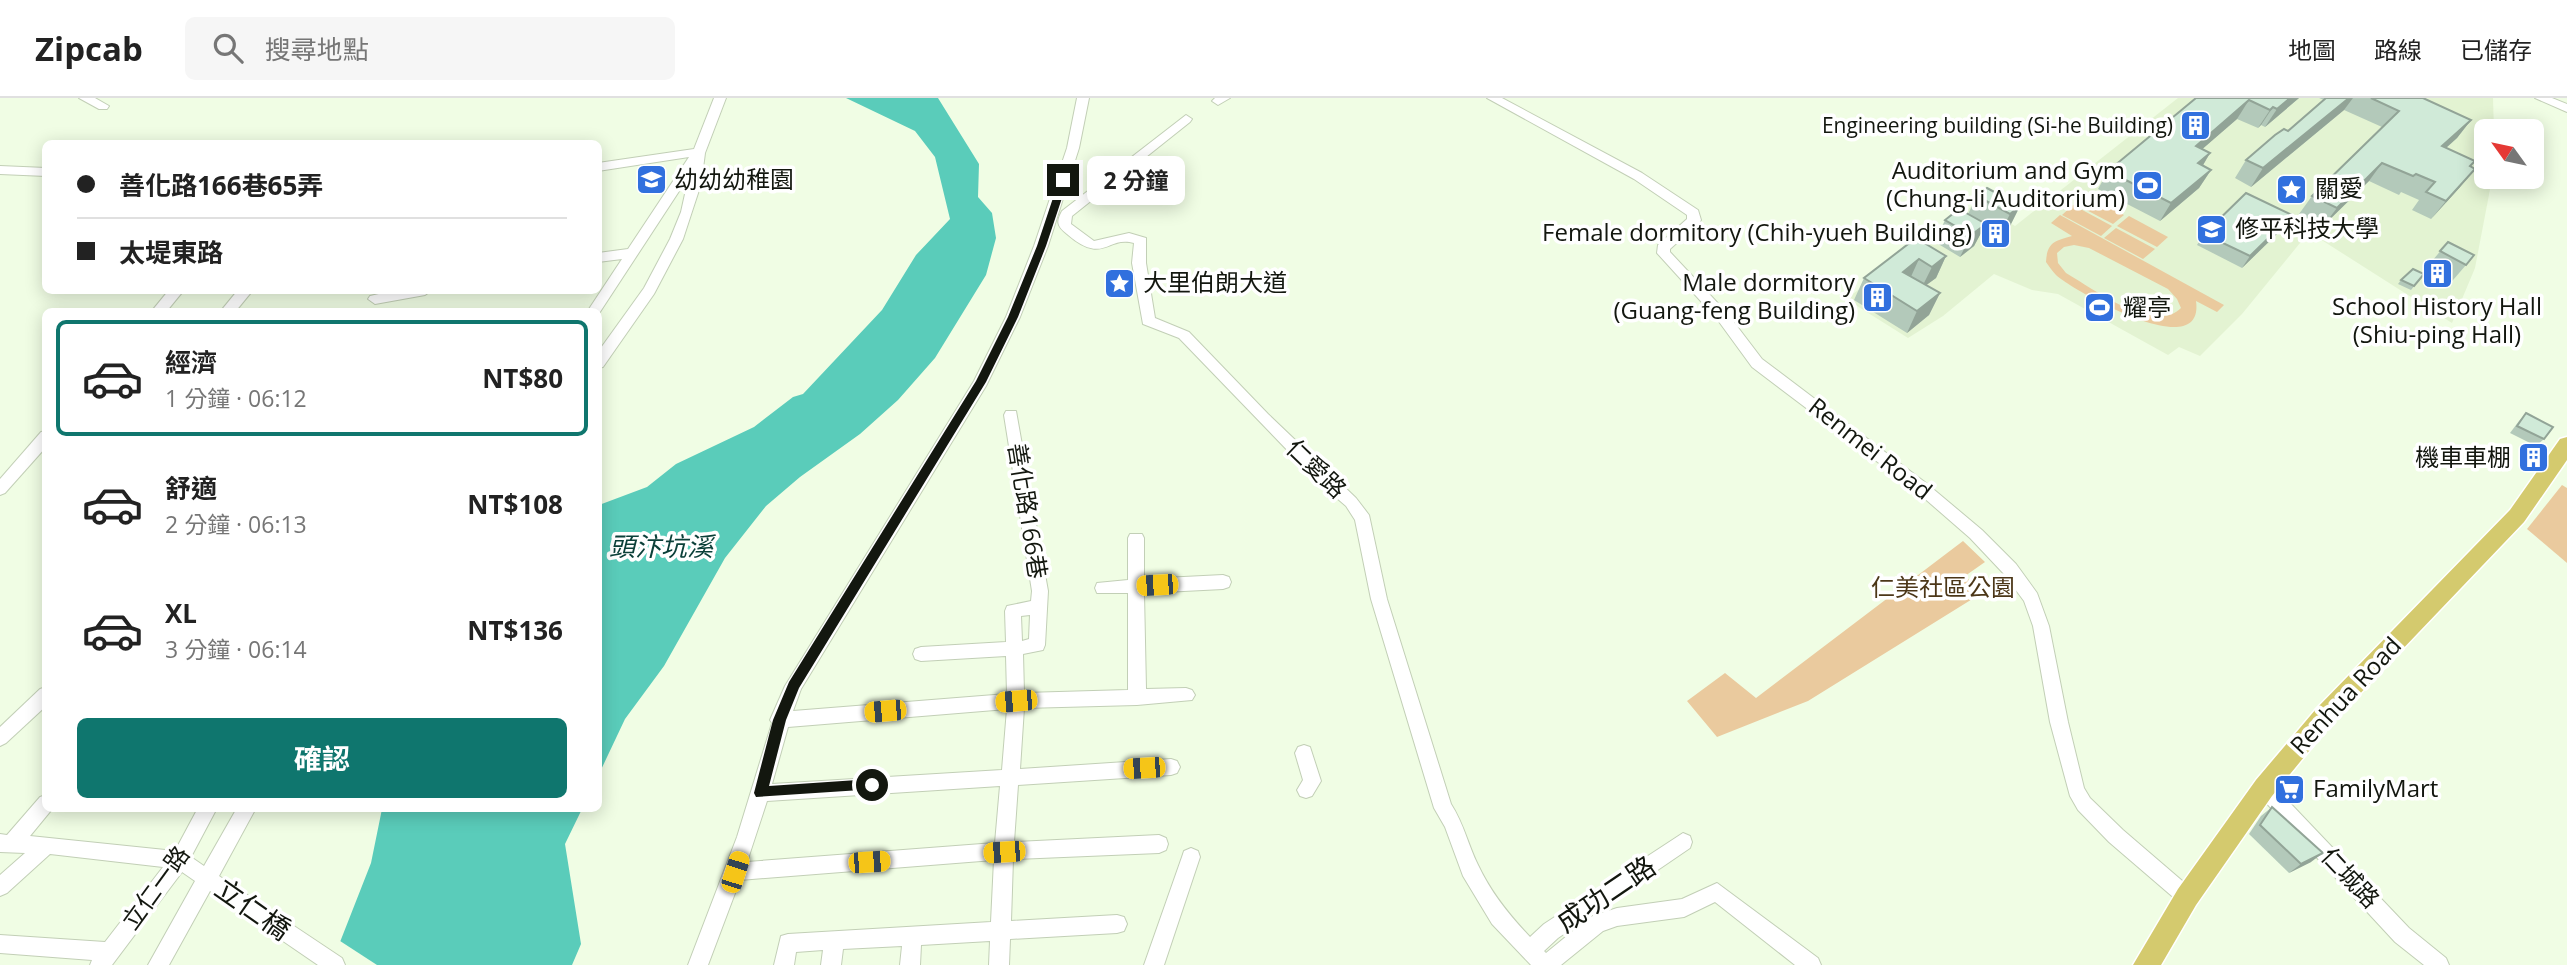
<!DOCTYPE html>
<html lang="zh-TW">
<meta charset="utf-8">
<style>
body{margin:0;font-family:"Open Sans","Noto Sans TC",sans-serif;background:#f6f6f6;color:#222;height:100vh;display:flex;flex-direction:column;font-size:26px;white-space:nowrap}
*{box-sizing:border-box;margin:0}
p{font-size:23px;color:#767676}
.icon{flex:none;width:38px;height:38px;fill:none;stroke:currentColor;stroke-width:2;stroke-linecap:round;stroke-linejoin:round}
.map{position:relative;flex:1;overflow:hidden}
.panel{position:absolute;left:42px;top:210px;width:560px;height:504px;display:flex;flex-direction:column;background:#fff;border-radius:10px;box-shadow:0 4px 18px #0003}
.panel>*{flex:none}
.hud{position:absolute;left:42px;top:42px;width:560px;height:154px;border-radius:10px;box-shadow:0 4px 18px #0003;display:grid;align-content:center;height:154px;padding:0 35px;background:#fff}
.needle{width:46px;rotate:303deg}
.tools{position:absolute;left:2474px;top:21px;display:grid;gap:14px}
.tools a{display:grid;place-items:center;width:70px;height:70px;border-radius:10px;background:#fff;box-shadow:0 4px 18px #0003;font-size:35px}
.end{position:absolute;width:32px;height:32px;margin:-16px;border:9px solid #13170f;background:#fff;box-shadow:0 0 0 4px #fff}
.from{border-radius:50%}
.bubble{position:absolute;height:49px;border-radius:10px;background:#fff;box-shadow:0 4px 18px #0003;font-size:23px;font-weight:700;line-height:49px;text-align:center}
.car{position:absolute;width:21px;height:42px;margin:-21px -10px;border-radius:9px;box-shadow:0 0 5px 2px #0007;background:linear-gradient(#f5c518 24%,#345 0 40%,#f5c518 0 76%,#345 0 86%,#f5c518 0)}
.hud b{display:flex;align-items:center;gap:24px;height:66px;font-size:26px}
.hud b+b{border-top:2px solid #e0e0e0}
.hud i{width:18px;height:18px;background:#222}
ul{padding:12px 0 0;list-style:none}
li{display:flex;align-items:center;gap:21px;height:116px;margin:0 14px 10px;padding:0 21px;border:4px solid transparent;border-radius:10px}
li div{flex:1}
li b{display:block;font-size:26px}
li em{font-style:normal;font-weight:700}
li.active{border-color:#0f766e}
li>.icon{width:63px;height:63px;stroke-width:1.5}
.cta{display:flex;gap:14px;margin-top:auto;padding:14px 35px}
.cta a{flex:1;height:80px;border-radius:10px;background:#0f766e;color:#fff;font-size:28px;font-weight:700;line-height:80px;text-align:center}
header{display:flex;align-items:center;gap:42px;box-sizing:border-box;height:98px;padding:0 35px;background:#fff;border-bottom:2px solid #e0e0e0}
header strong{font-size:33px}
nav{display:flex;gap:38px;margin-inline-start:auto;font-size:24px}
.search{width:490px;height:63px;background:#f6f6f6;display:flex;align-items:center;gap:18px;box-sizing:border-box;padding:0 24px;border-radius:10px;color:#767676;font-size:26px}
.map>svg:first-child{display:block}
.built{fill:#e3f3d2}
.green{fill:#eaca9e;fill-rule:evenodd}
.water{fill:#5accba}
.pier{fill:#f0fde4}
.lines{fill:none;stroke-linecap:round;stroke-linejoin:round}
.minor-casing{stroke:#c2cfb6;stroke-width:2}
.major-casing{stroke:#fff;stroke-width:3}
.minor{fill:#fff;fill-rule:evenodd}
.major{fill:#d4ca6e;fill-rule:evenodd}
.wall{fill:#b3c9ba}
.shaded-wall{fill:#92a497}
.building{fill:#d0ead8;stroke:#92a497;stroke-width:2}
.route{fill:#13170f}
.labels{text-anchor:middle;stroke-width:7;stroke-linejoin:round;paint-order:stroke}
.far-poi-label{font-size:21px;fill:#13170f;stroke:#fff;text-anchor:end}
.poi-label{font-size:24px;fill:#13170f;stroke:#fff;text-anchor:start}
.street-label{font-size:24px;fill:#13170f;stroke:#fff}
.park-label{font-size:24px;fill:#4c3718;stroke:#fff}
.water-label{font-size:26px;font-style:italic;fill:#0b4039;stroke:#fff}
.near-street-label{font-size:28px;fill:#13170f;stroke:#fff}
</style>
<header>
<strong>Zipcab</strong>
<div class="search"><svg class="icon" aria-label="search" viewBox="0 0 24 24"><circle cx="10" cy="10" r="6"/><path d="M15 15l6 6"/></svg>搜尋地點</div>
<nav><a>地圖</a><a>路線</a><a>已儲存</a></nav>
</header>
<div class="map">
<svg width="2567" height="867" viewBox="0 0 2567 867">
<rect width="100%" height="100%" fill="#f0fde4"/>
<polygon class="built" points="2178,0 2493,0 2494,33 2487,33 2487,79 2492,79 2488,102 2475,170 2452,225 2309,134 2242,216 2200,258 2179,249 2168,257 2058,196 2032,192 1994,176 1943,218 1908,240 1846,201 1976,105 2015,128"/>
<g class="green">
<polygon points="2086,97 2124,117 2113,126 2075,106"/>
<polygon points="2073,107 2112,128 2101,138 2062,117"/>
<path d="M2060,117L2224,207L2217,214L2196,203C2205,268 2074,193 2056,177C2052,173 2049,168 2046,164C2047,144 2055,143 2072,138L2051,125ZM2074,147L2089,150L2168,191L2177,201L2181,210C2154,237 2092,190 2066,175L2058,165L2057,155L2064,149Z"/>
<polygon points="2129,118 2168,139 2157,149 2117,128"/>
<polygon points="2116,130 2155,151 2143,161 2104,140"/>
<polygon points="2562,387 2567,390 2567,465 2527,431"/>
<polygon points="1963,443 1985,464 1965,478 1982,495 1808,603 1717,639 1687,603 1725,575 1756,600"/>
</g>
<g class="water">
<polygon points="846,0 938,0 979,66 978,99 992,115 996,140 986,177 935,260 898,302 860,336 800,379 766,408 725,460 664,568 625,621 599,676 599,407 647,389 676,366 754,329 793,299 803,296 882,212 916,157 950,121 935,59 915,33"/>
<polygon points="382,711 582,711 565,746 581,846 572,867 331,867 371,765"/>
</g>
<polygon class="pier" points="337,841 377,867 327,867"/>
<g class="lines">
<defs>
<g id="minor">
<polygon points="79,0 95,0 109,8 107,11 99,11"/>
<polygon points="714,0 726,0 705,55 701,86 683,141 654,196 603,269 598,270 598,254 644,190 670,141 681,114 689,78 598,217 598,214 587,214 622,161 598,164 598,155 628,151 689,59 598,73 598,65 694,51"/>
<path d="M1077,0H1089L1079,50L1048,148L1020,219L986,288L801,591L793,613L1007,596L1006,558L921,563L915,561L913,556L915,551L921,549L1006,544L1005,513L1007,508L1031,503L1032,493L1004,317L1006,313H1016L1048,493L1045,547L1043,552L1023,556L1024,595L1128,592V495H1097L1095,490L1097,485L1128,482V440L1130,436H1142L1144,440V481L1223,477L1229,479L1231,484L1229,489L1223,491L1144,495L1146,591L1186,590L1192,592L1195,597L1192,602L1137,607L1024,610L1020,671L1171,661L1177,663L1180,669L1177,675L1171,677L1018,687L1014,744L1159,737L1166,740L1168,746L1166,752L1159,755L1013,761L1011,823L1117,817L1124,819L1127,826L1124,833L1117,835L1010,841L1009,867H989L990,843L921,847L920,867H900L902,848L843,851L841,867H821L823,852L796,854L794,867H774L781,838L788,836L991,824L994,762L740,782L708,867H688L737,739L772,625L770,622L785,588L974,283L1006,219L1034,148L1067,50ZM1030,517L1029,541L1022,543L1021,518ZM1007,611L1002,672L772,686L788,629ZM1000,688L995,745L747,764L767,703Z"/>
<polygon points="1215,0 1230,0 1218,7 1212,3"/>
<polygon points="1487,0 1502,0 1642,75 1698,112 1701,122 1699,125 1670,151 1670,154 1727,215 1762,261 1926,385 1982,432 2016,466 2037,495 2049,528 2068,624 2084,690 2090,700 2123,732 2194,793 2196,799 2194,805 2187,808 2180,805 2109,744 2078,712 2070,698 2050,624 2033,528 2024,503 2004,476 1970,440 1916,393 1752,269 1717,221 1657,155 1658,147 1687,121 1687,117 1634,81"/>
<polygon points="2535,0 2552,0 2567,6 2567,14"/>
<path d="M1186,17L1192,21L1190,24L1072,118L1071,126L1094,143L1129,135L1146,140V165L1155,220L1189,234L1268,316L1356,400L1369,417L1387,501L1451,706C1464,726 1468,747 1478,767C1491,795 1510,818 1530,839L1544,826L1683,735L1690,738L1692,744L1690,750L1558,840L1544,853L1546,855L1590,819L1617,810L1682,801L1717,785L1818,860L1821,867H1795L1715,804L1684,819L1617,828L1603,833L1561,867H1531L1492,826L1463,778L1445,729L1434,710L1371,501L1355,422L1346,408L1318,384L1179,240L1143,226L1132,165L1134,145C1107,137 1104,168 1067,136C1057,128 1056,124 1062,113Z"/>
<polygon points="0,68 46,70 46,78 0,76"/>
<polygon points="169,192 184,192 166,214 151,214"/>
<polygon points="238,192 253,192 235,214 220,214"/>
<polygon points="396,192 432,192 425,197 375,206 368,201 370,198"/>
<polygon points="46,333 46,349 5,395 0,397 0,381 41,334"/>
<polygon points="46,589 46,608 6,645 0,648 0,629 40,591"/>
<polygon points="1304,647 1310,649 1321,683 1312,698 1306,700 1300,698 1297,692 1303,682 1295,655 1298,649"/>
<polygon points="2264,682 2270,684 2409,830 2446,860 2449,867 2424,867 2395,844 2258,696 2255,690 2258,684"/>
<polygon points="46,697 46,710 53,710 30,738 175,753 198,710 217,710 191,759 204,768 237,710 256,710 219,778 342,860 345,867 318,867 210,793 169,867 148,867 195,783 182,774 112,867 90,867 92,862 0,855 0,837 105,844 163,769 50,756 7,795 0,798 0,777 25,755 0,754 0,736 7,737 40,699"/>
<polygon points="1191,750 1198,753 1200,759 1164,867 1144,867 1182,759 1184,753"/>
</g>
<polygon id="major" points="2567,339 2567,362 2524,424 2332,625 2272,698 2196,807 2161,867 2133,867 2178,791 2256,682 2316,611 2510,412 2560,341"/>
</defs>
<use href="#minor" class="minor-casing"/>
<use href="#major" class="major-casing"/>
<use href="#minor" class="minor"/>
<use href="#major" class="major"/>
</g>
<g class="wall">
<polygon points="2196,0 2299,0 2265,29 2261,27 2258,30 2237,21 2202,51 2210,55 2203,67 2211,72 2199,90 2160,123 2098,91 2108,73"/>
<polygon points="2319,0 2423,0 2471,22 2457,40 2446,50 2470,69 2460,89 2431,121 2412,112 2419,102 2401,94 2399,97 2369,83 2323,128 2299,116 2312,98 2382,29 2344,12 2251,89 2235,80 2246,62 2288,33 2324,2"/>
<polygon points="1977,98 2020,108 2009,130 1999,138 1984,129 1974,148 1960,159 1935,144 1945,122 1968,116"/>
<polygon points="2284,129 2242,170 2197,147 2204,136"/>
<polygon points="1916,140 1946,158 1936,180 1926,187 1940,195 1929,217 1907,235 1854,202 1864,180"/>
<polygon points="2448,144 2466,167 2447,189 2424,176 2411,192 2398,186 2401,182 2422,175"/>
<polygon points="2526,315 2544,341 2536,348 2510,335 2519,323"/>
<polygon points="2272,709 2311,764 2289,775 2249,736 2261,718"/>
</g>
<g class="shaded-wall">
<polygon points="2290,0 2299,0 2265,29 2277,11"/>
<polygon points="2349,0 2353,0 2344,12 2251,89 2263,70"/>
<polygon points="2249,2 2237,21 2184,67 2196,48"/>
<polygon points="2273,9 2261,27 2258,30 2270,12"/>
<polygon points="2471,22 2457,40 2428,66 2442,48"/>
<polygon points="2210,55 2199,74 2198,65"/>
<polygon points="2382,65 2369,83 2323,128 2337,110"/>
<polygon points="2475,71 2460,89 2431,121 2446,103"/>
<polygon points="2211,72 2199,90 2160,123 2171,105"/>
<polygon points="2020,108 2009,130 1999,138 2010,116"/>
<polygon points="2292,117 2284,129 2242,170 2250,158"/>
<polygon points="1986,126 1974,148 1960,159 1971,137"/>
<polygon points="1946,158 1936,180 1921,191 1932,169"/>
<polygon points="1919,161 1909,183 1903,174"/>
<polygon points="1940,195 1929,217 1907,235 1917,213"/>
<polygon points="2323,755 2311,764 2289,775 2301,766"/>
</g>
<g class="building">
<polygon points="2196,0 2290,0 2277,11 2273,9 2270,12 2249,2 2196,48 2210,55 2198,65 2211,72 2171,105 2108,73"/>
<polygon points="2326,0 2349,0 2263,70 2246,62 2275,37 2284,31 2288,33"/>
<polygon points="2371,0 2423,0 2471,22 2442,48 2475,63 2470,68 2475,71 2446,103 2426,94 2435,84 2416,76 2413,78 2382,65 2337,110 2312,98 2399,13"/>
<polygon points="1987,90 2020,108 2010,116 1977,98"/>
<polygon points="2246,95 2292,117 2250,158 2204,136"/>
<polygon points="1959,111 1986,126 1971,137 1945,122"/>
<polygon points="1916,140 1946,158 1932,169 1919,161 1903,174 1940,195 1917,213 1864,180"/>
<polygon points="2448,144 2474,157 2466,167 2440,153"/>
<polygon points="2413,171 2424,176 2414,188 2401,182"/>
<polygon points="2526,315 2553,329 2544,341 2517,328"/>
<polygon points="2272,709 2323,755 2301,766 2260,727"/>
</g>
<polygon class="route" points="1063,79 1068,82 1046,148 1018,219 986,284 799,590 786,622 769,688 872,681 878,687 876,691 756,699 754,695 773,622 789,584 976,283 1008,219 1037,148 1059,82"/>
<defs>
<symbol id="building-square" viewBox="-11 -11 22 22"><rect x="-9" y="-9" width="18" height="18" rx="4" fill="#3170de" stroke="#fff"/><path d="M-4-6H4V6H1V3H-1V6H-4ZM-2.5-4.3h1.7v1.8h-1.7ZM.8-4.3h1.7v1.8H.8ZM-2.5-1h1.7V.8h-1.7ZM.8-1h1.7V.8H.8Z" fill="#fff"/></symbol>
<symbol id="school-square" viewBox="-11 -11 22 22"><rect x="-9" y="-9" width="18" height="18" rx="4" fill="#3170de" stroke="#fff"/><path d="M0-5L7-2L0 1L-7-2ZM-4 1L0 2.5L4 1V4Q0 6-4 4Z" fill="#fff"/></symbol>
<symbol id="stadium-square" viewBox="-11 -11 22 22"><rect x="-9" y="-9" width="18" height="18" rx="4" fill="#3170de" stroke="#fff"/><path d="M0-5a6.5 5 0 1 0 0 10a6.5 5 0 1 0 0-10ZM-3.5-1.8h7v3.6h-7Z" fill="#fff"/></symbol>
<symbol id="sight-square" viewBox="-11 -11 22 22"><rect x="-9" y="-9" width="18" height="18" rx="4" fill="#3170de" stroke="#fff"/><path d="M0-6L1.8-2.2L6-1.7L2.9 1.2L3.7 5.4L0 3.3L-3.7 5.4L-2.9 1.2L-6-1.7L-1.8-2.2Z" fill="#fff"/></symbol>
<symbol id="university-square" viewBox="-11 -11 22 22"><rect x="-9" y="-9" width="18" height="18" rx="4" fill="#3170de" stroke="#fff"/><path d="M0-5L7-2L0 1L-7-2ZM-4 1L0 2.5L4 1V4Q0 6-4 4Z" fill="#fff"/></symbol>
<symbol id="supermarket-square" viewBox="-11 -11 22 22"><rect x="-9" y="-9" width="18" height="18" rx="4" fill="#3170de" stroke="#fff"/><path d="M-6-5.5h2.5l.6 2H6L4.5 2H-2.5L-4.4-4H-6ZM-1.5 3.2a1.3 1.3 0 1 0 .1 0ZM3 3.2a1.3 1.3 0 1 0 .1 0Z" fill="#fff"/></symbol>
</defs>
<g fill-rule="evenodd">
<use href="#building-square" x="2178" y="10" width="35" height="35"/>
<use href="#school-square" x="634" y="64" width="35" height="35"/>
<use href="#stadium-square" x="2130" y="70" width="35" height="35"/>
<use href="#sight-square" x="2274" y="74" width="35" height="35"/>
<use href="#university-square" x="2194" y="114" width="35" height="35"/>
<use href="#building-square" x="1978" y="118" width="35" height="35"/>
<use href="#building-square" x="2420" y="158" width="35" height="35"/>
<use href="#sight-square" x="1102" y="168" width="35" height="35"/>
<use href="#building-square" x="1860" y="182" width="35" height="35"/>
<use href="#stadium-square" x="2082" y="192" width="35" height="35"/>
<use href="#building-square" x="2516" y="342" width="35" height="35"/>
<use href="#supermarket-square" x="2272" y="674" width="35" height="35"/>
</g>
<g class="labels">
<g class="far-poi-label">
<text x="2173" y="35">Engineering building (Si-he Building)</text>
</g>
<g class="poi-label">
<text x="2125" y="81" text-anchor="end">Auditorium and Gym<tspan x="2125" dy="28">(Chung-li Auditorium)</tspan></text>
<text x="674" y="90">幼幼幼稚園</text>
<text x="2315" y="99">關愛</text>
<text x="2235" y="139">修平科技大學</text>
<text x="1972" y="143" text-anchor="end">Female dormitory (Chih-yueh Building)</text>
<text x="1143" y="193">大里伯朗大道</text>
<text x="1855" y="193" text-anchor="end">Male dormitory<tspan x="1855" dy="28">(Guang-feng Building)</tspan></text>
<text x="2437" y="217" text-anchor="middle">School History Hall<tspan x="2437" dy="28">(Shiu-ping Hall)</tspan></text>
<text x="2123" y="218">耀亭</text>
<text x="2511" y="368" text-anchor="end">機車車棚</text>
<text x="2313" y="699">FamilyMart</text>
</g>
<g class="street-label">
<text transform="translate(1870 351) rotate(38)" y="8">Renmei Road</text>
<text transform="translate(1316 371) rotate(44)" y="8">仁愛路</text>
<text transform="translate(1027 413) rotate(81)" y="8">善化路166巷</text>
<text transform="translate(2346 598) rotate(-47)" y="8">Renhua Road</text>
<text transform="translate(2350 780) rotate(47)" y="8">仁城路</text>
<text transform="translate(156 790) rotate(-54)" y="8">立仁一路</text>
</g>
<g class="park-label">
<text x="1943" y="498">仁美社區公園</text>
</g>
<g class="water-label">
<text x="661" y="458">頭汴坑溪</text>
</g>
<g class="near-street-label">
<text transform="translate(1606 796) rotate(-34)" y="10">成功二路</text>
<text transform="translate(253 811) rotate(35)" y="10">立仁橋</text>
</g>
</g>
</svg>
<div class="tools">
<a><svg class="needle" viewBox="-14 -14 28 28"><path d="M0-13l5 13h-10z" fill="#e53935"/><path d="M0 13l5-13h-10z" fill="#767676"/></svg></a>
</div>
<i class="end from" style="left:872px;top:687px"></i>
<i class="end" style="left:1063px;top:82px"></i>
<div class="bubble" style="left:1087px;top:58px;width:98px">2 分鐘</div>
<i class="car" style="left:1157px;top:487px;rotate:267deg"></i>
<i class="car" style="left:1016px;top:603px;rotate:265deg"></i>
<i class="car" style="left:885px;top:613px;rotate:265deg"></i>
<i class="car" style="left:1144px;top:670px;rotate:267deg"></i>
<i class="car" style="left:1004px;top:754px;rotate:266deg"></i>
<i class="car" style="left:869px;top:764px;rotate:86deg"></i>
<i class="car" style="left:735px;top:774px;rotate:18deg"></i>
<div class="hud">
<b><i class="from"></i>善化路166巷65弄</b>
<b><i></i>太堤東路</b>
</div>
<section class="panel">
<ul>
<li class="active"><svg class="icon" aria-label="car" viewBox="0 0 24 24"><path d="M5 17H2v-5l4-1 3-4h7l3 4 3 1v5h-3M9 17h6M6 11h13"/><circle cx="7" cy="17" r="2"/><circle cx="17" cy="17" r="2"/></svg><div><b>經濟</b><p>1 分鐘 · 06:12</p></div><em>NT$80</em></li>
<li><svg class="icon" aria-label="car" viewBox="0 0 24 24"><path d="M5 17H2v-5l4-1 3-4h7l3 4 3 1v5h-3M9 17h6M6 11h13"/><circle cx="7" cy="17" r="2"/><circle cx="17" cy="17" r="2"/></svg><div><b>舒適</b><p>2 分鐘 · 06:13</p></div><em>NT$108</em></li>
<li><svg class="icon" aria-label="car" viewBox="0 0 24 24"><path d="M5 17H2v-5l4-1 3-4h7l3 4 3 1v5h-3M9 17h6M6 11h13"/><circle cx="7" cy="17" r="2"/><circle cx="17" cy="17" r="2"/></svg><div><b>XL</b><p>3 分鐘 · 06:14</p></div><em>NT$136</em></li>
</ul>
<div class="cta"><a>確認</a></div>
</section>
</div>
